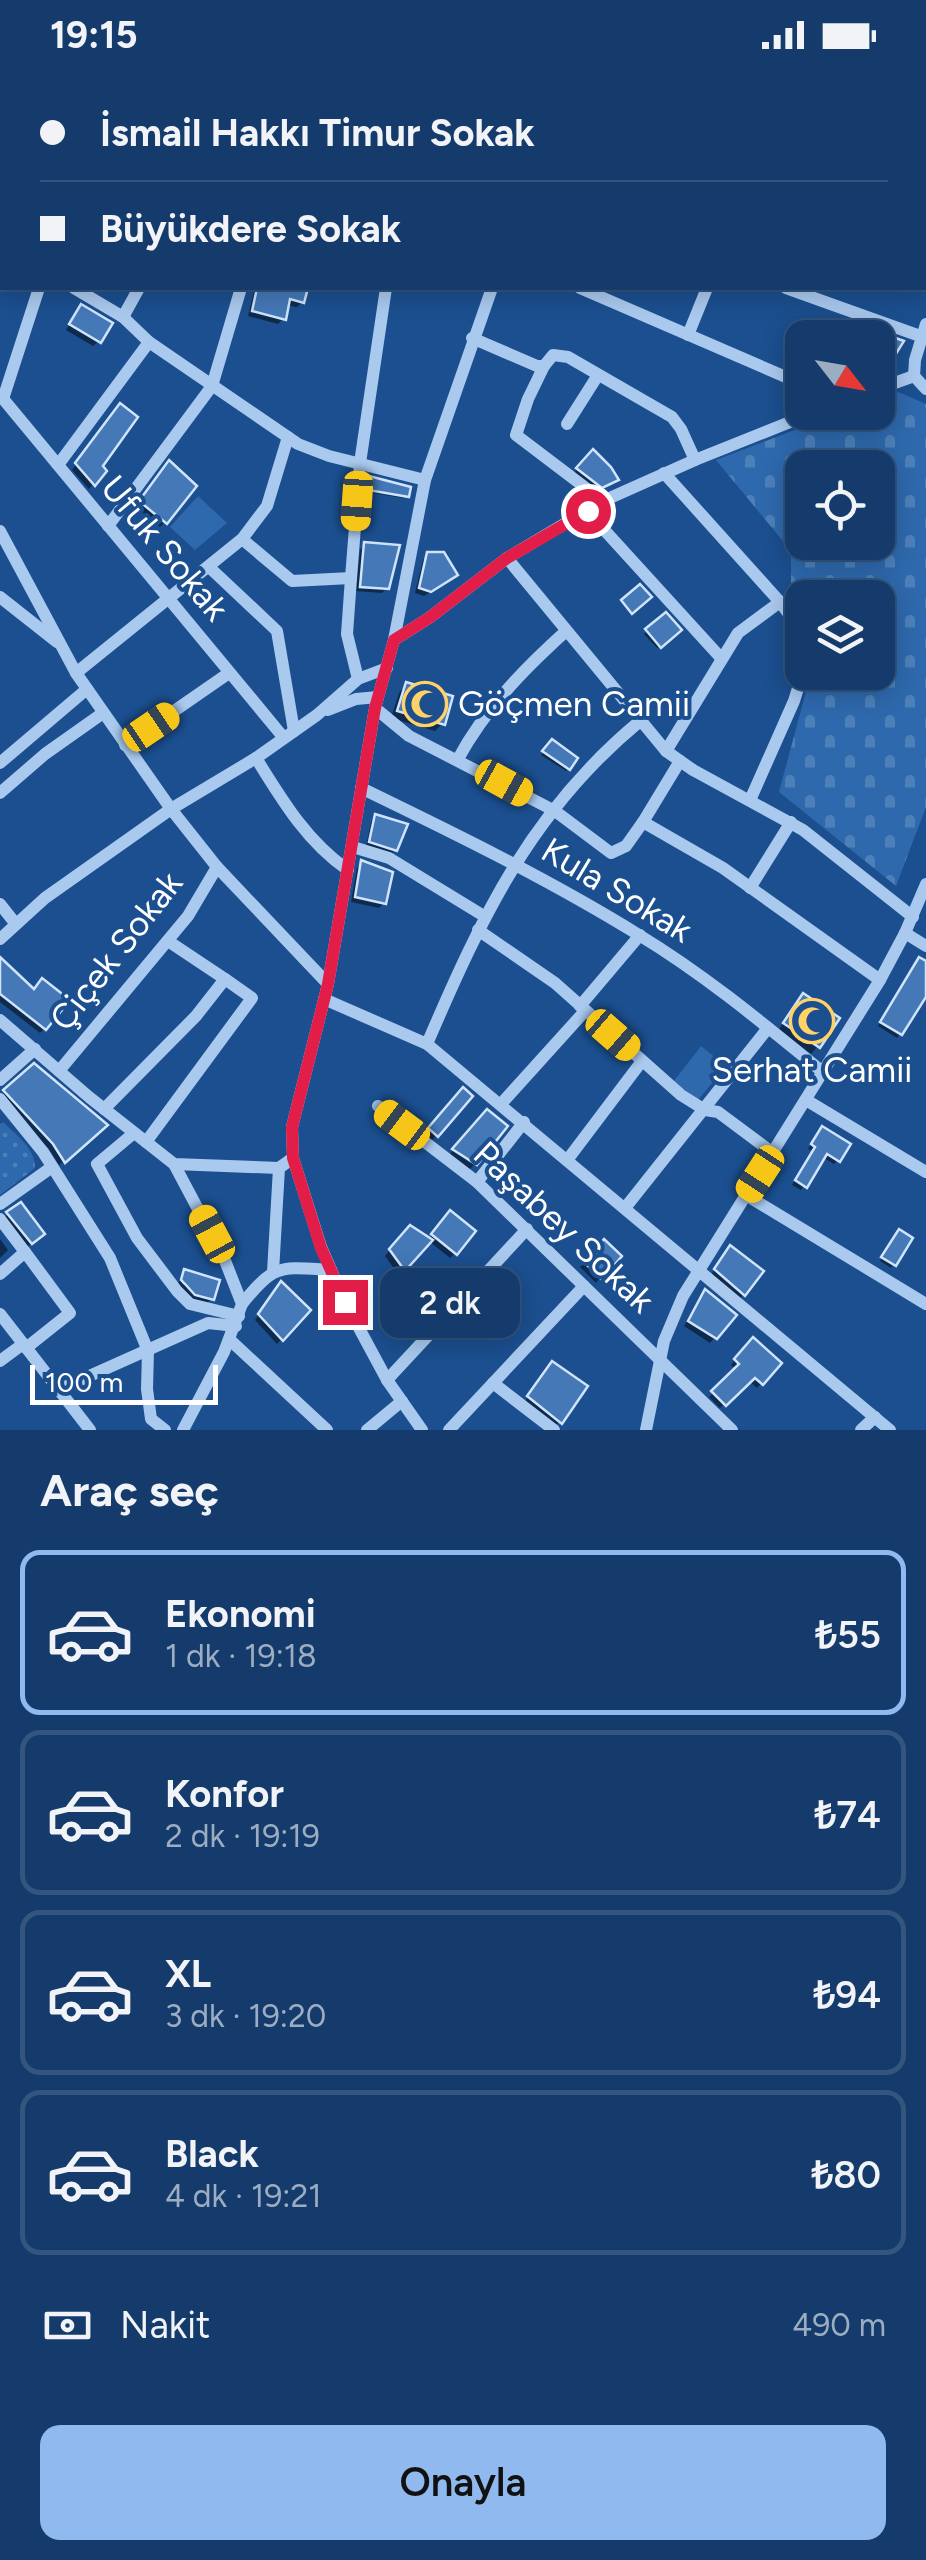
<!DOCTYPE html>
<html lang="tr">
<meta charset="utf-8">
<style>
body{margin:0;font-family:Figtree,sans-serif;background:#1d4271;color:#f1f3f6;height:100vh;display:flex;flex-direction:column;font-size:38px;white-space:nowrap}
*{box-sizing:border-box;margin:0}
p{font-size:32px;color:#9dadc1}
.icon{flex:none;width:55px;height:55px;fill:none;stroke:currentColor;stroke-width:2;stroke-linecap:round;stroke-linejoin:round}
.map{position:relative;height:1360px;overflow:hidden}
.panel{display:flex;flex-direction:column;background:#143b6b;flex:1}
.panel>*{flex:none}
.top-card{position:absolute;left:0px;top:0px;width:928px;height:220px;box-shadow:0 5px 25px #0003,0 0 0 2px #33557e;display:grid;align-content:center;height:220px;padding:0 40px;background:#143b6b}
.needle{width:65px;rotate:121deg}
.controls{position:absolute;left:785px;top:250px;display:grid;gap:20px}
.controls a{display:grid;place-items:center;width:110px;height:110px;border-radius:20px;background:#143b6b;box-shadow:0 5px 25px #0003,0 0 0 2px #33557e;font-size:50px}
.scale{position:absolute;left:30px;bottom:25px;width:188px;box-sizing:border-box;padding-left:10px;border:5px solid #fff;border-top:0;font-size:28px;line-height:35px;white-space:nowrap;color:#fff;-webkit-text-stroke:8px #1b4f8f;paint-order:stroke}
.end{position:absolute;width:45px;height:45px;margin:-22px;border:12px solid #e11d48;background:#fff;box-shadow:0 0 0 5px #fff}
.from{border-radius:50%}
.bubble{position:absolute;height:70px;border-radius:20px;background:#143b6b;box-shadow:0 5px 25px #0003,0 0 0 2px #33557e;font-size:32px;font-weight:600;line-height:70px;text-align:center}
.car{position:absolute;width:30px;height:60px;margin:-30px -15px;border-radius:12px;box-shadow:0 0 8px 2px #0007;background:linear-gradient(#f5c518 24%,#345 0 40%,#f5c518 0 76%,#345 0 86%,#f5c518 0)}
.top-card b{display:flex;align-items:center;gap:35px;height:95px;font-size:38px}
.top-card b+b{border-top:2px solid #33557e}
.top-card i{width:25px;height:25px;background:#f1f3f6}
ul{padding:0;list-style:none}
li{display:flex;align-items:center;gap:30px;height:165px;margin:0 20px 15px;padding:0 20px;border:5px solid #33557e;border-radius:20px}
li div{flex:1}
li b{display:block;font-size:38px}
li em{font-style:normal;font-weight:600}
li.active{border-color:#90b9f0}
li>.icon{width:90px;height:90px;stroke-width:1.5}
h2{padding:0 40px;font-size:45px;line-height:120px}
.pay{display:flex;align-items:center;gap:25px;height:110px;padding:0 40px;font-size:38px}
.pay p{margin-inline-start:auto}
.button{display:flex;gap:20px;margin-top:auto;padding:20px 40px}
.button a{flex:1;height:115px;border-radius:20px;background:#90b9f0;color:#111;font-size:40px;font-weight:600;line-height:115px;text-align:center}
.status{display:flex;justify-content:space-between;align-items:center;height:70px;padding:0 50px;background:#143b6b;direction:ltr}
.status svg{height:28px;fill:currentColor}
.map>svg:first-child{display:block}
.green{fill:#2e69ad}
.cemetery{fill:url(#cemetery-stones);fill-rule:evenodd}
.garden{fill:url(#garden-dots)}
.shadow{fill:#0007}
.building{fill:#4478b7;stroke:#cfe3fa;stroke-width:2.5}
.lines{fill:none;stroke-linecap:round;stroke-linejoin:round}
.minor{stroke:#a9c9ee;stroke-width:12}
.route{stroke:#e11d48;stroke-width:12}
.labels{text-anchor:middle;stroke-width:8;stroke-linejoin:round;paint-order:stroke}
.street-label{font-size:35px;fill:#fff;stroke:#1b4f8f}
.poi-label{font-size:35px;fill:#fff;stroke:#1b4f8f;text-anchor:start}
</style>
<div class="status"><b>19:15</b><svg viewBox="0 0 49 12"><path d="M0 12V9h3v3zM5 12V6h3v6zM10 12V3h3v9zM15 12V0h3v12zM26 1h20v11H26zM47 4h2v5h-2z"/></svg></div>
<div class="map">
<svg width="926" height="1360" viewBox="0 0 926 1360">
<defs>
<pattern id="cemetery-stones" width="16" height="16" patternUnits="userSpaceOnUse" patternTransform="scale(2.5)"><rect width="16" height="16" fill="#2e69ad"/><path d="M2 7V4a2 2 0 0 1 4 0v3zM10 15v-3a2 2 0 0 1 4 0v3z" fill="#4d80b9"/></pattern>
<pattern id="garden-dots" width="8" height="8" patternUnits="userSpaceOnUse" patternTransform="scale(2.5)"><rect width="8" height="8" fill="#2e69ad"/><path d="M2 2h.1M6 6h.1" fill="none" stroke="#4d80b9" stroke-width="1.8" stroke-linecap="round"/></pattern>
</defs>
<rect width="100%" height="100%" fill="#1b4f8f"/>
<g class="green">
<polygon points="198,426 227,453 195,480 170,457"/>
<polygon points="701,976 726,996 698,1030 673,1012"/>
</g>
<path class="cemetery" d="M896,321L926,334V737L896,816L779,722L811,603L878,602V528H802V554L791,533V481L716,390L839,343L878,342V328ZM802,398H878V472H802Z"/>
<path class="garden" d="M3,1052C16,1065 36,1079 35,1098L0,1125V1054Z"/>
<g class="shadow">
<polygon points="255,218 305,218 302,232 297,237 286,235 283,249 278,254 248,246"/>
<polygon points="81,237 99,271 93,276 66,260"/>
<polygon points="115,341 100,396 104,401 89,419 72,400"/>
<polygon points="592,382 615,410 596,422 573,404"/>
<polygon points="164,399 165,452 160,457 136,437"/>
<polygon points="370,409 406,425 403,428 366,422"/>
<polygon points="365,475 387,518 382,523 356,521 360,480"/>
<polygon points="428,484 450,509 424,526 415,523 423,490"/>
<polygon points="665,546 678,560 657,578 644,564"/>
<polygon points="406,615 442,654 435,661 391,648 399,623"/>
<polygon points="553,672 568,699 566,701 541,685"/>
<polygon points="376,747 395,780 390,785 366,777 371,752"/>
<polygon points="362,793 384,833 379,838 351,832 357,798"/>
<polygon points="916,894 926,894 926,922 897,968 878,956"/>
<polygon points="0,895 45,958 40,963 0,932"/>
<polygon points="796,934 818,976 811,984 778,961"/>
<polygon points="34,996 105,1055 59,1095 49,1079 0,1027"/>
<polygon points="463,1020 470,1026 432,1070 425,1064"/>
<polygon points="487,1042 475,1094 470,1099 449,1085"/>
<polygon points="818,1063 838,1090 834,1094 822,1087 801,1120 792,1115 813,1081 808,1079"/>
<polygon points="8,1144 37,1169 26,1178 3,1149"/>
<polygon points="446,1148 455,1183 450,1188 429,1171 398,1204 385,1186 410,1158 428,1170"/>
<polygon points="896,1165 910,1169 891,1198 880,1191"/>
<polygon points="0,1169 8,1180 0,1188"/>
<polygon points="604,1173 600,1208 596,1213 580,1197"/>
<polygon points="725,1183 761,1202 739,1230 711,1205"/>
<polygon points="185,1202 212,1228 204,1236 175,1218"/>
<polygon points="276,1219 308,1240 277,1274 255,1250"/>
<polygon points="705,1222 733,1246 710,1273 684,1256"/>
<polygon points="753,1270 779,1293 757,1318 749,1311 720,1338 709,1327 737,1300 731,1295"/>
<polygon points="547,1299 585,1317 555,1357 524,1333"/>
</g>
<g class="building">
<polygon points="257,218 308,218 304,233 290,229 286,250 252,241"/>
<polygon points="81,234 113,253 101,273 69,254"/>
<polygon points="887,265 904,271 889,295 878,290"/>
<polygon points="120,333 138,347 103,396 107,401 95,416 75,393"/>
<polygon points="593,379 611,397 619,410 602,418 576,398"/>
<polygon points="169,390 197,416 167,454 139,431"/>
<polygon points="369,406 411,417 409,427 368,420"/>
<polygon points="364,472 400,475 389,519 360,517"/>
<polygon points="427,482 444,482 458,505 431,522 419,518"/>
<polygon points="640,514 652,527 632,544 621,530"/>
<polygon points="666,542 682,560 661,578 645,559"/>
<polygon points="406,612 453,626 445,655 397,641"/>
<polygon points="552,669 578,688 570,700 542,681"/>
<polygon points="375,744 408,754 397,781 369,772"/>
<polygon points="361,790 393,802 386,834 355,827"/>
<polygon points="0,887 34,919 42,908 70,930 46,960 0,924"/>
<polygon points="919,887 926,891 926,927 902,965 880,952"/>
<polygon points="803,923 840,948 820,978 783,953"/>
<polygon points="34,993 108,1055 65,1093 53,1074 3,1020"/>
<polygon points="463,1017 473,1026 438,1067 428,1058"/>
<polygon points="487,1039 508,1056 477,1095 452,1079"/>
<polygon points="822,1056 851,1074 840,1092 827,1084 807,1118 795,1110 815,1077 811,1074"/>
<polygon points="21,1132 45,1164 32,1174 6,1142"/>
<polygon points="450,1140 476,1161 457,1185 431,1164"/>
<polygon points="410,1155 433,1170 405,1201 389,1179"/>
<polygon points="899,1159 913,1168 896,1196 881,1187"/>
<polygon points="604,1169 622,1186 602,1210 583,1191"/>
<polygon points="730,1175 764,1201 745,1226 714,1199"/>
<polygon points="184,1199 220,1210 214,1230 195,1225 185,1214 181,1210"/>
<polygon points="281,1211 311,1240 283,1271 258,1244"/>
<polygon points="705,1219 737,1245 717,1269 688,1251"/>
<polygon points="753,1267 782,1293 763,1315 755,1308 726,1336 711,1321 739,1294 734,1289"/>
<polygon points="552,1291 588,1316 562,1354 527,1326"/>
</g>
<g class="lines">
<g class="minor">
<polyline points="104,0 105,2"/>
<polyline points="342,0 366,2"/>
<polyline points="597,0 603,2"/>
<polyline points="762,0 768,2"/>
<polyline points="301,2 301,0"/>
<polyline points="434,2 435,0"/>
<polyline points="576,2 577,0"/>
<polyline points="796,2 798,0"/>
<polyline points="0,63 2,65"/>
<polyline points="925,74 926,74"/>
<polyline points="925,135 926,135"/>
<polyline points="0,167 2,169"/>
<polyline points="925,201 926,201"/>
<polyline points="74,218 123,247 149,272 298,374 329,386 425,410"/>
<polyline points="580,218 802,314"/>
<polyline points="786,218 920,266"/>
<polyline points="123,247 139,218"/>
<polyline points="688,265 707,218"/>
<polyline points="472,268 537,296 544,296 553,285 568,287 672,347 681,359 695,390"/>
<polyline points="544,296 528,329 516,365 603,431"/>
<polyline points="914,306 915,290 926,254"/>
<polyline points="914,306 926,319"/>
<polyline points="878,319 914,306"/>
<polyline points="0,325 284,668"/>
<polyline points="3,329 39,218"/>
<polyline points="567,354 598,305"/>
<polyline points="58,395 149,272"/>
<polyline points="664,403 780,532 802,562"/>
<polyline points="587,441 721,588"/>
<polyline points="108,456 212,316 241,218"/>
<polyline points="0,461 76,603 171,739 217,797 328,914"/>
<polyline points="242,469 292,511 351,508"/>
<polyline points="507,488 666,681 693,700 803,760 913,847"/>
<polyline points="209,497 277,561 294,661"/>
<polyline points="0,527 57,572"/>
<polyline points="394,570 429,548 507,488 603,431 695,390 815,342"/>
<polyline points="76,603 242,469 267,436 288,367"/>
<polyline points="358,609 347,564 351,508 360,393 386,218"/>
<polyline points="375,638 409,666 555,741 611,783 626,776 643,752 723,798 880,910"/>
<polyline points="328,640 356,629 378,627"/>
<polyline points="125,675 229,603"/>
<polyline points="666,681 738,563 780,532"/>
<path d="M256,688C282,730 307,772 348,800"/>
<path d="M458,689C485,639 523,600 565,562"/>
<polyline points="0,693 87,619"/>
<path d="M361,718C456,764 550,810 639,865C705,905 765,955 824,1003"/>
<polyline points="0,723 45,684 103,643"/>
<polyline points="751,728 794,631 803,602"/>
<polyline points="643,752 680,691"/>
<polyline points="353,777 389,788 484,846"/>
<polyline points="750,818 791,752"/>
<polyline points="0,834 15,853"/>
<polyline points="478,860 555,913 681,1025 705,1040 718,1042 773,1083"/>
<polyline points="905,863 926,876"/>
<polyline points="0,869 45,828 171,739 256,688 317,645 358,609 387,598"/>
<polyline points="324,929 427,974 890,1360"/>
<polyline points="580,936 640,865"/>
<polyline points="0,950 89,1027 174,1094 279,1098 293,1088"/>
<path d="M427,974C482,846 531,741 640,651"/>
<polyline points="59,1001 188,846 217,797"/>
<polyline points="0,1010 35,979"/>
<polyline points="0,1029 43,1082 110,1188 148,1281 147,1319 151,1349 165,1360"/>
<polyline points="806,1030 926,1102"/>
<polyline points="501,1034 585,941"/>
<polyline points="378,1036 477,1112 732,1360"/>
<polyline points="104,1039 196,946 225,909 168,871"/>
<polyline points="134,1063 97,1094 137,1168 177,1221 190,1234 239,1246"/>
<polyline points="146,1072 252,928 225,909"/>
<polyline points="568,1089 642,991"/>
<polyline points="174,1094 224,1188 242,1234 224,1282 183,1360"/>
<polyline points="477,1112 524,1052"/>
<polyline points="746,1125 926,1234"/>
<polyline points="0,1134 52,1097"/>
<polyline points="625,1138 768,958"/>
<polyline points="0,1149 25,1182 0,1204"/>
<polyline points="25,1182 70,1243 26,1278"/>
<polyline points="273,1202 279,1098"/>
<path d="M242,1234C275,1193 280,1197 331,1200"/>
<polyline points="0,1244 90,1360"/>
<polyline points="230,1270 327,1360"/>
<polyline points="0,1291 23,1274"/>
<polyline points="387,1310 527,1159"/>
<polyline points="493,1313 554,1360"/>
<polyline points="58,1320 208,1253 236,1256"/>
<polyline points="367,1360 402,1331"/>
<polyline points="422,1360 387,1310 345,1232 321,1177 293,1088 292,1057 328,914 375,638 394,570 425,410 492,218"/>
<polyline points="449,1360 584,1216"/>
<polyline points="646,1360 664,1271 683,1226 880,910 905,863 926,814"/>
<polyline points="861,1360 875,1347"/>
</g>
</g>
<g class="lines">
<polyline class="route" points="345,1232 321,1178 293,1088 292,1057 328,914 375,638 394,570 429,548 507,488 588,441"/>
</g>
<defs>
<symbol id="mosque-ring" viewBox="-11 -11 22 22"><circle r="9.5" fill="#1b4f8f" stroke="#ffd166" stroke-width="1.5"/><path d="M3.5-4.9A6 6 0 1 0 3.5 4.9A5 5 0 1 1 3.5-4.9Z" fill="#ffd166"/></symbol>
</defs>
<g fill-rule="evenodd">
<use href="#mosque-ring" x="400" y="609" width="50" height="50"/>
<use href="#mosque-ring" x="787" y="926" width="50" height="50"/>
</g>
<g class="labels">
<g class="street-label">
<text transform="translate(165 478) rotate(50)" y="12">Ufuk Sokak</text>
<text transform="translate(617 820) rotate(31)" y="12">Kula Sokak</text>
<text transform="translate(116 881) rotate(-52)" y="12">Çiçek Sokak</text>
<text transform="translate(564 1157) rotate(43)" y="12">Paşabey Sokak</text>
</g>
<g class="poi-label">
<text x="458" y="646">Göçmen Camii</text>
<text x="812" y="1012" text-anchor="middle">Serhat Camii</text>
</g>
</g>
</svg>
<div class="controls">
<a><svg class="needle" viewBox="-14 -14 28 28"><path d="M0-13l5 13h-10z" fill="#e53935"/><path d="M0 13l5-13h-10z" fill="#9dadc1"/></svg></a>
<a><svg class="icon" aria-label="locate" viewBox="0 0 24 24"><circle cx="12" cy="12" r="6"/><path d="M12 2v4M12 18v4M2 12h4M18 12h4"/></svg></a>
<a><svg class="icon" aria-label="layers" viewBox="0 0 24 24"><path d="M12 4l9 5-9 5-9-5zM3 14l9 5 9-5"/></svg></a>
</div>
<div class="scale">100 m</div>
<i class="end from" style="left:588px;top:441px"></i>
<i class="end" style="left:345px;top:1232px"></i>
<div class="bubble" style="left:380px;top:1198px;width:140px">2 dk</div>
<i class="car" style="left:357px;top:431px;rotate:184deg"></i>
<i class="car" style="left:151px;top:657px;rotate:56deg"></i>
<i class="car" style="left:504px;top:713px;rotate:119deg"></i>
<i class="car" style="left:613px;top:965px;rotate:131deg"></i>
<i class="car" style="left:402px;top:1055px;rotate:307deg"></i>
<i class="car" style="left:760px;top:1104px;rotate:213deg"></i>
<i class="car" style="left:212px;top:1164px;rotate:332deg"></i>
<div class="top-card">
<b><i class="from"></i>İsmail Hakkı Timur Sokak</b>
<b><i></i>Büyükdere Sokak</b>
</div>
</div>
<section class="panel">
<h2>Araç seç</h2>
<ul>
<li class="active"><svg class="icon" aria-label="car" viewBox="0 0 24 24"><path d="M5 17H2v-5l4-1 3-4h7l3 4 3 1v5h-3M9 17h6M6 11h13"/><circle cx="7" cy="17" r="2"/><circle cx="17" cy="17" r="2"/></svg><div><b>Ekonomi</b><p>1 dk · 19:18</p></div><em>₺55</em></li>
<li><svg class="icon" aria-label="car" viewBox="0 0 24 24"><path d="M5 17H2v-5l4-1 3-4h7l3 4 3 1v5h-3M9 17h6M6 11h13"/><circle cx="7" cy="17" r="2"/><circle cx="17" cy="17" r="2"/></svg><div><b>Konfor</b><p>2 dk · 19:19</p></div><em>₺74</em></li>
<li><svg class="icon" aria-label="car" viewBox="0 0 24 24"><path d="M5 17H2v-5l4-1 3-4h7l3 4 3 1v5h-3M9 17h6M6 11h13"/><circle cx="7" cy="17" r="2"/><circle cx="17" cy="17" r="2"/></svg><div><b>XL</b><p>3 dk · 19:20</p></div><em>₺94</em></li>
<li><svg class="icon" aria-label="car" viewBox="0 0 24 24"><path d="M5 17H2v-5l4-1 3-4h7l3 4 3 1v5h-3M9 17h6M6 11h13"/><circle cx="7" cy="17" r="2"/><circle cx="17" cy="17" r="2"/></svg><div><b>Black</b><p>4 dk · 19:21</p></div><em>₺80</em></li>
</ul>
<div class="pay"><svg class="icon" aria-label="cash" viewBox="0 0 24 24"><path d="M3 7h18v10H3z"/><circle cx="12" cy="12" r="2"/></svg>Nakit<p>490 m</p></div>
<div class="button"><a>Onayla</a></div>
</section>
